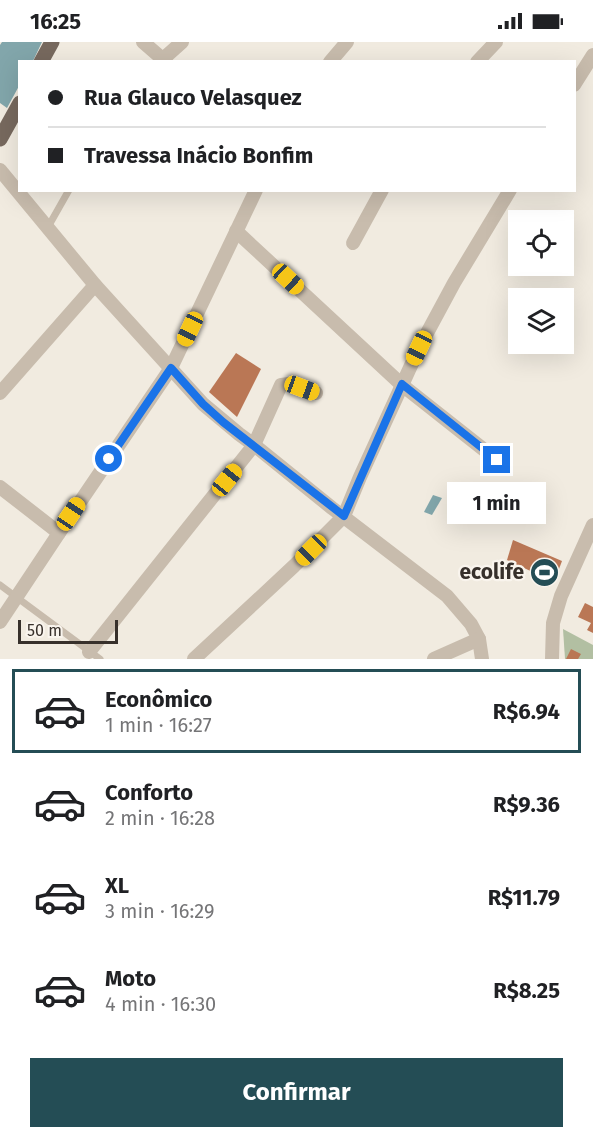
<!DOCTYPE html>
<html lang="pt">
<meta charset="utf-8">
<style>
body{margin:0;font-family:"Fira Sans",sans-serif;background:#f6f6f6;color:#202124;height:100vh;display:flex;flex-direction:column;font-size:22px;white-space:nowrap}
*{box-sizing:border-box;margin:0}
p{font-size:20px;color:#757577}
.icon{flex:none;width:33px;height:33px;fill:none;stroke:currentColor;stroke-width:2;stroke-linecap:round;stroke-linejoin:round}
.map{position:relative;height:617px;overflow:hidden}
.drawer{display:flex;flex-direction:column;background:#fff;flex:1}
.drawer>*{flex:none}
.guide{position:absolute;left:18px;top:18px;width:558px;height:132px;border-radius:0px;box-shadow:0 6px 24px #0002;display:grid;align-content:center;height:132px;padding:0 30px;background:#fff}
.buttons{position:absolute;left:508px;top:168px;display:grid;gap:12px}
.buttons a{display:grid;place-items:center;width:66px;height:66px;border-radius:0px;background:#fff;box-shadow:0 6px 24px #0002;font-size:30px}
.scale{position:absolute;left:18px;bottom:15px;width:100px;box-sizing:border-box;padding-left:6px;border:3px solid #37302b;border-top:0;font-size:16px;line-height:21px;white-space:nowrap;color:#37302b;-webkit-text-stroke:4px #f9f4ed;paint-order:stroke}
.end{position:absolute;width:27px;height:27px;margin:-14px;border:8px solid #1a73e8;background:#fff;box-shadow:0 0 0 3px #fff}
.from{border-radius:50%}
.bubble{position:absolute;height:42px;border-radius:0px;background:#fff;box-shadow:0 6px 24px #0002;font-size:20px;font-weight:700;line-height:42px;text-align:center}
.car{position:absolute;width:18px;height:36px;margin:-18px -9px;border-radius:8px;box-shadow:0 0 4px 2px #0007;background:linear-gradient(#f5c518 24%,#345 0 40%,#f5c518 0 76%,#345 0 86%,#f5c518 0)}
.guide b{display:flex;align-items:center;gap:21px;height:57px;font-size:22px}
.guide b+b{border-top:2px solid #e0e0e0}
.guide i{width:15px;height:15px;background:#202124}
ul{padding:10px 0 0;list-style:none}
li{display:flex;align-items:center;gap:18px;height:84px;margin:0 12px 9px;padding:0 18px;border:3px solid transparent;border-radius:0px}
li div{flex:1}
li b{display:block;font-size:22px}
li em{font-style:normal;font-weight:700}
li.active{border-color:#244d55}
li>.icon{width:54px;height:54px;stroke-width:1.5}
.primary-button{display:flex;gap:12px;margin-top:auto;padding:12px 30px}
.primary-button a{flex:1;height:69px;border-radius:0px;background:#244d55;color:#fff;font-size:24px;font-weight:700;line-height:69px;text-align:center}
.status{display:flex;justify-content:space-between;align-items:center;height:42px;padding:0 30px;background:#fff;direction:ltr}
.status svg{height:16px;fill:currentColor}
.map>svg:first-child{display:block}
.green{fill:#b2bfa2}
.water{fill:#82a6ab}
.building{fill:#ba7755}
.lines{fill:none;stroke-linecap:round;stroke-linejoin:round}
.lane{stroke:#c8bcad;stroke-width:7}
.street{stroke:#c8bcad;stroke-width:14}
.primary{stroke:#77695e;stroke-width:15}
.route{stroke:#1a73e8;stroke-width:8}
.labels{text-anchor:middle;stroke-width:4.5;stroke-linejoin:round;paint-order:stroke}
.poi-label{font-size:21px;font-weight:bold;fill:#37302b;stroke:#f9f4ed;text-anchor:end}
</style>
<div class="status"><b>16:25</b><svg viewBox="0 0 49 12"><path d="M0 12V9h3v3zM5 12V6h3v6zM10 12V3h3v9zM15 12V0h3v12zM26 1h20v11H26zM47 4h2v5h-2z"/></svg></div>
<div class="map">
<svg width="593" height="617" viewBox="0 0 593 617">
<rect width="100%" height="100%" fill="#f1ebe0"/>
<polygon class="green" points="563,587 593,603 593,617 565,617"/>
<g class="water">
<polygon points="2,0 42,0 33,19 20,20 19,44 7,66 0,61 0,3"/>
<polygon points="433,453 442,456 432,473 424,470"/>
</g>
<g class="building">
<polygon points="236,311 261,327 237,375 209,350"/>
<polygon points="513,498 562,519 554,540 507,518"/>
<polygon points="585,561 593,565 593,591 587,588 591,581 578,575"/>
<polygon points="571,607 581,612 578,617 566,617"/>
</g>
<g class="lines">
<g class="lane">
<polyline points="48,185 69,148"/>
<polyline points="0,543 100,617"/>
</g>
<g class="street">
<polyline points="143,0 166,20"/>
<polyline points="163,17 182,0"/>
<polyline points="330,20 347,0"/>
<polyline points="477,20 496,0"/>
<polyline points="574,43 593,13"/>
<polyline points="0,128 95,243 203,362 239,392 254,403 332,466 447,554 471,582 479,597 482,617"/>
<polyline points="236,189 402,343 497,418"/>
<polyline points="353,201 382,148"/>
<polyline points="0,351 95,243"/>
<polyline points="0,445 59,491"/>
<polyline points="0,580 59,491 171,326 256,148"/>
<polyline points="89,610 254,403 281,343 289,342 316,351"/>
<polyline points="194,617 294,524 344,474 360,435 419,306 454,241 510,148"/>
<polyline points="434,617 479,597"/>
<polyline points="552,617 553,581 561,554 593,483"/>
</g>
<g class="primary">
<polyline points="41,20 52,0"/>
<polyline points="0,97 20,61"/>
</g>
</g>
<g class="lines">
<polyline class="route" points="109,417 171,326 203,362 223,380 344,474 402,342 497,418"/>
</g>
<defs>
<symbol id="stadium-disc" viewBox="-11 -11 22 22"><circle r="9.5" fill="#244d55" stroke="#f9f4ed"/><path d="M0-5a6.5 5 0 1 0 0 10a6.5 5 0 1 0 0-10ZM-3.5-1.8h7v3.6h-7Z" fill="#fff"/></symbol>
</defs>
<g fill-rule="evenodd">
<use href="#stadium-disc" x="528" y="514" width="33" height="33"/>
</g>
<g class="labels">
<g class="poi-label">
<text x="524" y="537">ecolife</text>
</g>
</g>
</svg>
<div class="buttons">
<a><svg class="icon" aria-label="locate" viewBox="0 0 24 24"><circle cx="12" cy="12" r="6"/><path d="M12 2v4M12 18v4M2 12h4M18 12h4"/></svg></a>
<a><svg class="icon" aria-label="layers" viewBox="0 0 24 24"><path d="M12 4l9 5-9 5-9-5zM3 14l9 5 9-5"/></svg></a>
</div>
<div class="scale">50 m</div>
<i class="end from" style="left:109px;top:417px"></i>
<i class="end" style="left:497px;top:418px"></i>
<div class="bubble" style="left:447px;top:440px;width:99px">1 min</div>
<i class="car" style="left:288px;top:237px;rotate:133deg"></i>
<i class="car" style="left:190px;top:287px;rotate:205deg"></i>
<i class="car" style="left:419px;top:306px;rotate:205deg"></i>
<i class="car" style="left:302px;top:346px;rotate:110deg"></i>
<i class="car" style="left:227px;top:438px;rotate:39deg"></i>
<i class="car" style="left:71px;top:472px;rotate:34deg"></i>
<i class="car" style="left:311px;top:508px;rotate:225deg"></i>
<div class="guide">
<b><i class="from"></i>Rua Glauco Velasquez</b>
<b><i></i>Travessa Inácio Bonfim</b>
</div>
</div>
<section class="drawer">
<ul>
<li class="active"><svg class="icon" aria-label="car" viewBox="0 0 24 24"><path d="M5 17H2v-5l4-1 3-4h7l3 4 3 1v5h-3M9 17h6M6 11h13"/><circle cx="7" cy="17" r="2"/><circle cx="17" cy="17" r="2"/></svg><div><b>Econômico</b><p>1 min · 16:27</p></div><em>R$6.94</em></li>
<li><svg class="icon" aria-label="car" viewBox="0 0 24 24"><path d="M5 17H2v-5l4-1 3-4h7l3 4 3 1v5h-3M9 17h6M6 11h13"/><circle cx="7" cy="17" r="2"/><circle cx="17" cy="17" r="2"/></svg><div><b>Conforto</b><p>2 min · 16:28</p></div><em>R$9.36</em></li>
<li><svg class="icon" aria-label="car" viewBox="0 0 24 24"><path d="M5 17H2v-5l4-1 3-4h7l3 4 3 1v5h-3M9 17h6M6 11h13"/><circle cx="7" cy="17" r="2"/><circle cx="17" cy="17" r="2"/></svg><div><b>XL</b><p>3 min · 16:29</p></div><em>R$11.79</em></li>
<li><svg class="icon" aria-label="car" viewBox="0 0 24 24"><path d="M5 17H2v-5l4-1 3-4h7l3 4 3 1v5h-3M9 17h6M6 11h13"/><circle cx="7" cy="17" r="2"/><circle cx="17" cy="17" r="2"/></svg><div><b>Moto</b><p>4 min · 16:30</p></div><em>R$8.25</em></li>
</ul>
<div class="primary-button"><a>Confirmar</a></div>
</section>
